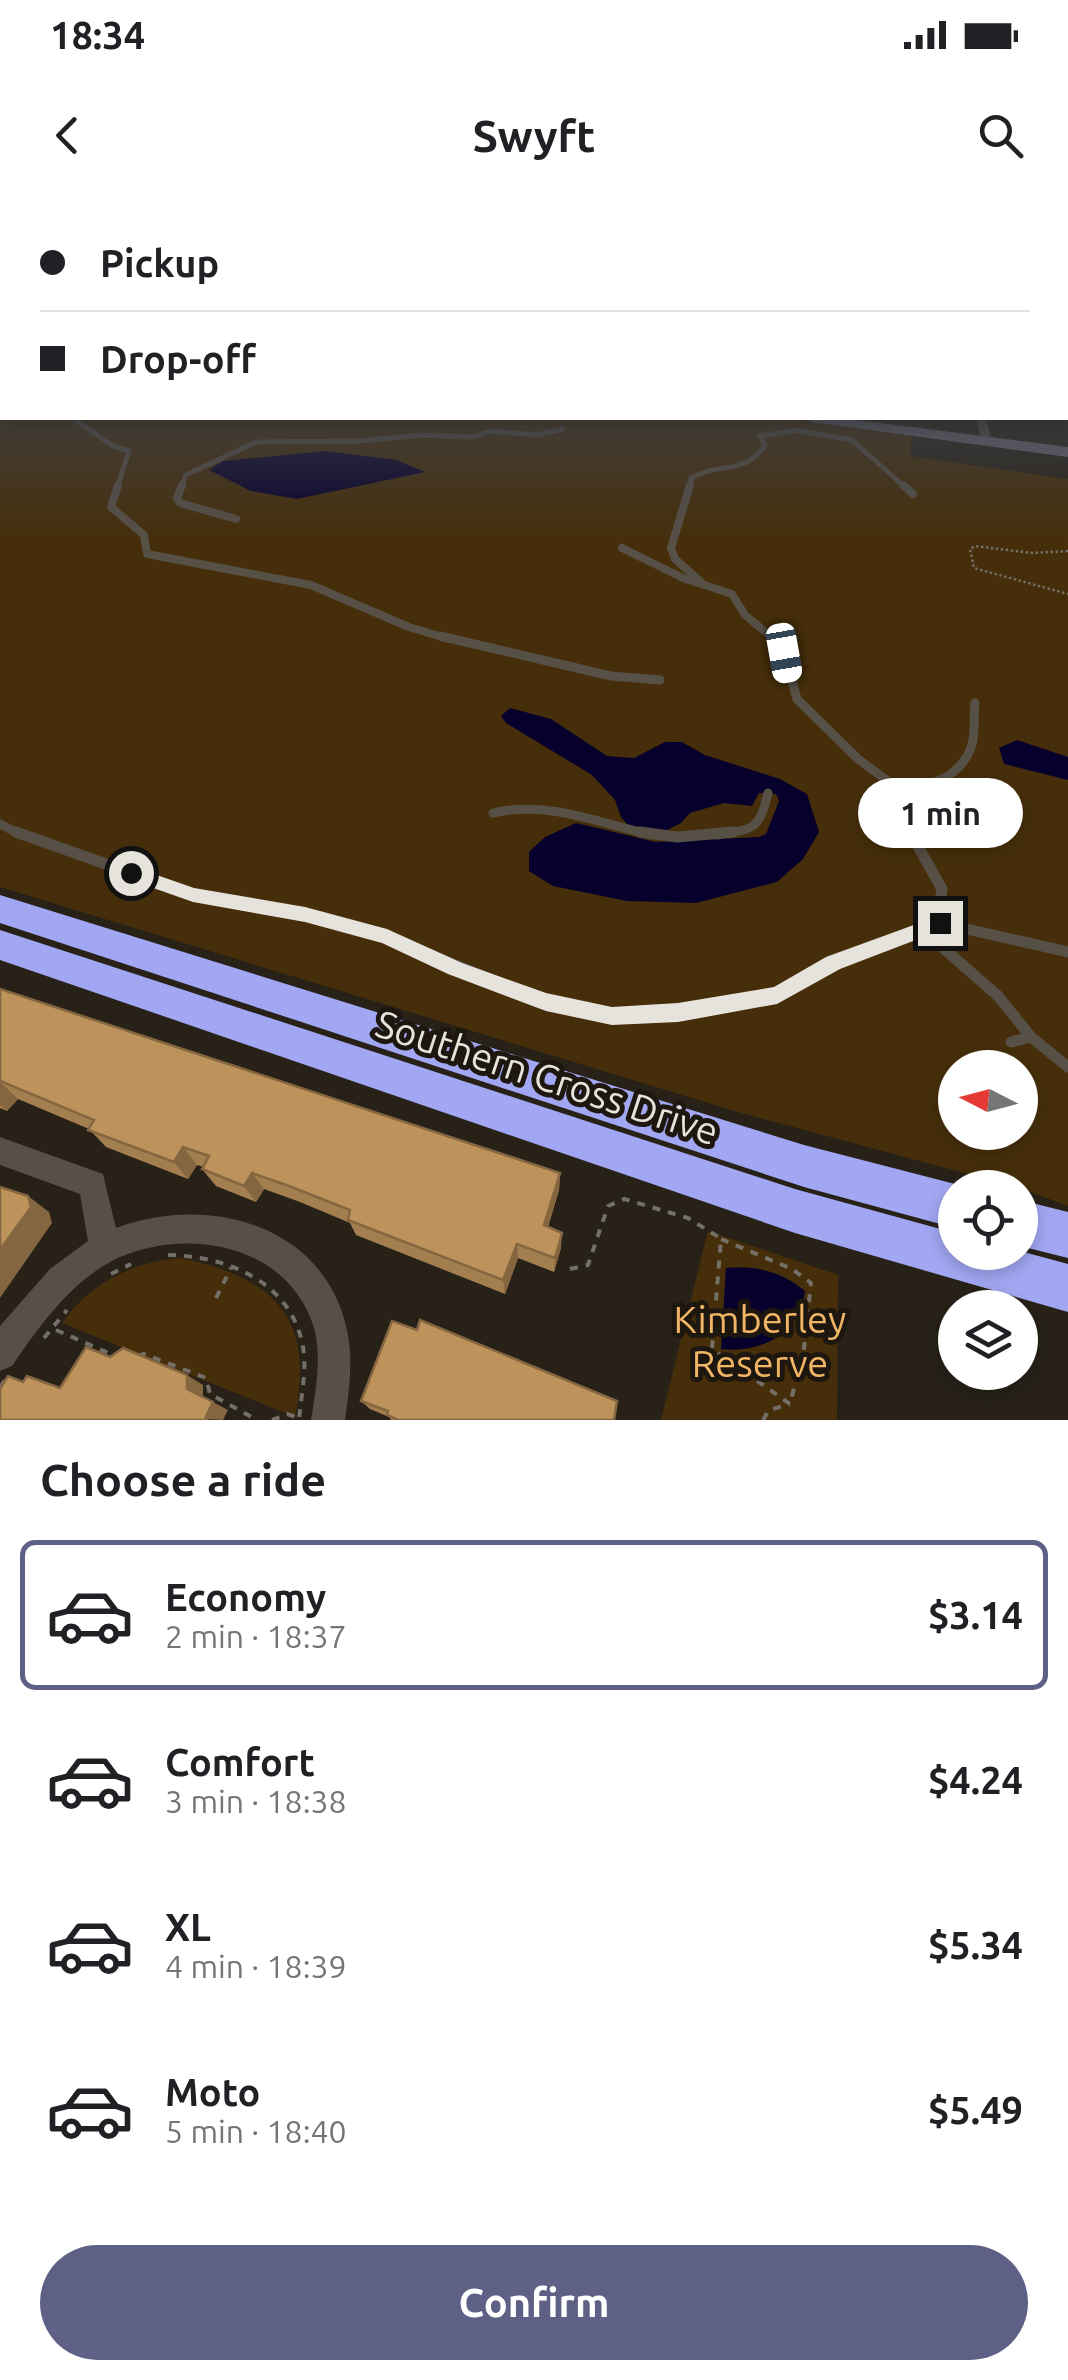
<!DOCTYPE html>
<meta charset="utf-8">
<style>
body{margin:0;font-family:Ubuntu,sans-serif;background:#f2f2f2;color:#202124;height:100vh;display:flex;flex-direction:column;font-size:38px;white-space:nowrap}
*{box-sizing:border-box;margin:0}
p{font-size:32px;color:#757577}
.icon{flex:none;width:55px;height:55px;fill:none;stroke:currentColor;stroke-width:2;stroke-linecap:round;stroke-linejoin:round}
.map{position:relative;height:1220px;overflow:hidden}
.side{display:flex;flex-direction:column;background:#fff;flex:1}
.side>*{flex:none}
.guide{position:absolute;left:0px;top:0px;width:1070px;height:220px;box-shadow:0 5px 15px #0003;display:grid;align-content:center;height:220px;padding:0 40px;background:#fff}
.needle{width:65px;rotate:276deg}
.fabs{position:absolute;left:938px;top:850px;display:grid;gap:20px}
.fabs a{display:grid;place-items:center;width:100px;height:100px;border-radius:50%;background:#fff;box-shadow:0 5px 15px #0003;font-size:50px}
.end{position:absolute;width:45px;height:45px;margin:-22px;border:12px solid #e6e2dc;background:#111;box-shadow:0 0 0 5px #111}
.from{border-radius:50%}
.bubble{position:absolute;height:70px;border-radius:35px;background:#fff;box-shadow:0 5px 15px #0003;font-size:32px;font-weight:700;line-height:70px;text-align:center}
.car{position:absolute;width:30px;height:60px;margin:-30px -15px;border-radius:12px;box-shadow:0 0 8px 2px #0007;background:linear-gradient(#fff 24%,#345 0 40%,#fff 0 76%,#345 0 86%,#fff 0)}
.guide b{display:flex;align-items:center;gap:35px;height:95px;font-size:38px}
.guide b+b{border-top:2px solid #e0e0e0}
.guide i{width:25px;height:25px;background:#202124}
ul{padding:0;list-style:none}
li{display:flex;align-items:center;gap:30px;height:150px;margin:0 20px 15px;padding:0 20px;border:5px solid transparent;border-radius:15px}
li div{flex:1}
li b{display:block;font-size:38px}
li em{font-style:normal;font-weight:700}
li.active{border-color:#5e6185}
li>.icon{width:90px;height:90px;stroke-width:1.5}
h2{padding:0 40px;font-size:45px;line-height:120px}
.action{display:flex;gap:20px;margin-top:auto;padding:20px 40px}
.action a{flex:1;height:115px;border-radius:60px;background:#5e6185;color:#fff;font-size:40px;font-weight:700;line-height:115px;text-align:center}
.status{display:flex;justify-content:space-between;align-items:center;height:70px;padding:0 50px;background:#fff;direction:ltr}
.status svg{height:28px;fill:currentColor}
header{display:flex;justify-content:space-between;align-items:center;height:130px;padding:0 40px;background:#fff;font-size:45px;font-weight:700}
.map>svg:first-child{display:block}
.green{fill:#462e0a;fill-rule:evenodd}
.water{fill:#07002c}
.lines{fill:none;stroke-linecap:round;stroke-linejoin:round}
.path-far1{stroke:#746f67;stroke-width:2.5;stroke-dasharray:2.5 2.5;stroke-linecap:butt}
.path{stroke:#746f67;stroke-width:4;stroke-dasharray:8 8;stroke-linecap:butt}
.lane-far3{stroke:#575047;stroke-width:5}
.lane-far2{stroke:#575047;stroke-width:8}
.lane-far1{stroke:#575047;stroke-width:9}
.lane{stroke:#575047;stroke-width:11}
.street{fill:#575047;fill-rule:evenodd}
.secondary{fill:#6d6a7a;fill-rule:evenodd}
.highway{fill:#a1a7f2;fill-rule:evenodd}
.wall{fill:#a37e4e}
.shaded-wall{fill:#846640}
.building{fill:#bd925b;stroke:#846640;stroke-width:2.5}
.route{fill:#e6e2dc}
.labels{text-anchor:middle;stroke-width:10;stroke-linejoin:round;paint-order:stroke}
.near-street-label{font-size:38px;fill:#e6e2dc;stroke:#1e170f}
.near-park-label{font-size:38px;fill:#f1b566;stroke:#1e170f}
</style>
<div class="status"><b>18:34</b><svg viewBox="0 0 49 12"><path d="M0 12V9h3v3zM5 12V6h3v6zM10 12V3h3v9zM15 12V0h3v12zM26 1h20v11H26zM47 4h2v5h-2z"/></svg></div>
<header><svg class="icon" aria-label="back" viewBox="0 0 24 24"><path d="M15 5l-7 7 7 7"/></svg>Swyft<svg class="icon" aria-label="search" viewBox="0 0 24 24"><circle cx="10" cy="10" r="6"/><path d="M15 15l6 6"/></svg></header>
<div class="map">
<svg width="1068" height="1220" viewBox="0 0 1068 1220">
<rect width="100%" height="100%" fill="#272118"/>
<g class="green">
<path d="M0,171L2,218H788L912,234L910,256L1068,279V1006L1020,988L738,912L0,687ZM955,868H1020V932H955Z"/>
<polygon points="708,1031 838,1075 837,1220 661,1220"/>
<path d="M181,1058C275,1078 315,1118 295,1217L62,1123C91,1082 132,1062 181,1058Z"/>
</g>
<g class="water">
<polygon points="325,251 397,260 425,272 297,299 251,291 209,270 223,261"/>
<polygon points="510,508 551,519 607,556 634,558 665,542 682,542 705,555 780,579 807,594 819,632 803,659 777,682 696,703 627,701 553,686 529,671 529,652 545,637 576,623 656,642 759,637 766,634 779,601 776,594 759,593 752,606 724,603 690,613 681,623 665,631 628,625 621,617 615,600 592,575 506,523 501,516"/>
<polygon points="1017,540 1068,557 1068,580 1004,564 999,548"/>
<path d="M726,1068C756,1065 782,1072 805,1091C800,1133 761,1154 721,1149Z"/>
</g>
<g class="lines">
<polyline class="path-far1" points="1068,351 1032,353 975,346 970,349 974,368 1068,394"/>
<g class="path">
<polygon points="721,1039 792,1069 811,1083 804,1148 790,1204 712,1149"/>
<path d="M168,1055C225,1056 288,1080 302,1142C308,1167 301,1195 299,1220"/>
<polyline points="570,1069 588,1065 608,1006 624,999 688,1018 720,1038"/>
<polyline points="111,1074 131,1064"/>
<polyline points="216,1098 231,1068"/>
<polyline points="56,1130 113,1155"/>
<polyline points="44,1138 67,1110"/>
<polyline points="138,1156 144,1154 206,1178 210,1194 257,1220"/>
<polyline points="0,1187 5,1180"/>
<polyline points="272,1220 287,1214 299,1218"/>
<polyline points="763,1220 769,1210 790,1204"/>
</g>
<g class="lane-far3">
<polyline points="72,218 113,246 129,251 117,288"/>
<polyline points="181,288 186,275 256,242 360,241 422,235 472,237 490,231 537,235 562,229"/>
<path d="M690,288L691,278C721,261 740,277 765,246L760,236L796,230L852,240L906,288"/>
</g>
<g class="lane-far2">
<polyline points="118,285 111,307 144,335 147,354 311,385 409,427 449,439"/>
<polyline points="182,285 177,298 180,303 236,319"/>
<polyline points="690,285 671,348 675,359 701,382"/>
<polyline points="903,285 913,294"/>
<polyline points="622,348 683,378 732,394 745,415 774,439"/>
</g>
<g class="lane-far1">
<polyline points="440,436 611,476 660,480"/>
<polyline points="772,436 784,453 797,499 858,559 889,582 911,635"/>
<path d="M893,590C925,589 962,579 972,544C976,531 973,516 975,503"/>
<path d="M493,613C547,600 599,623 652,635"/>
<polyline points="0,624 21,635"/>
<path d="M717,635C754,629 759,630 768,593"/>
</g>
<g class="lane">
<polyline points="16,632 193,695 305,715 387,737 546,802 612,816 678,813 777,795 833,763 940,723 1068,752"/>
<polyline points="640,632 677,637 733,632"/>
<polyline points="910,632 942,689 935,735 942,747 998,796 1031,837 1068,867"/>
<polyline points="1011,842 1031,837"/>
</g>
<g class="street">
<polygon points="976,218 986,218 992,243 982,241"/>
<path d="M0,937L103,974L116,1028C209,993 328,1025 348,1135C353,1163 349,1192 345,1220H311C316,1189 323,1152 312,1122C284,1044 187,1027 118,1058C73,1079 39,1126 12,1166L0,1171V1126L50,1069L88,1041L80,994L0,965Z"/>
</g>
<polygon class="secondary" points="805,218 841,218 1068,247 1068,257 812,222"/>
<g class="highway">
<polygon points="0,695 804,945 955,984 964,988 955,988 955,1028 804,987 0,723"/>
<polygon points="0,730 795,989 955,1033 955,1052 1020,1051 1068,1064 1068,1112 795,1033 0,760"/>
<polygon points="1020,1000 1068,1012 1068,1058 1020,1046"/>
</g>
</g>
<g class="wall">
<polygon points="0,789 560,973 559,990 548,1027 561,1048 554,1072 518,1058 505,1094 356,1035 350,1023 300,1002 264,989 256,1002 216,986 202,969 204,967 197,965 188,979 106,947 89,929 18,899 7,911 0,908"/>
<polygon points="361,1201 614,1220 391,1220 389,1217 370,1209"/>
</g>
<g class="shaded-wall">
<polygon points="0,882 18,899 7,911 0,905"/>
<polygon points="183,947 197,965 188,979 174,962"/>
<polygon points="252,973 264,989 256,1002 244,986"/>
<polygon points="560,973 559,990 544,1040 544,1025"/>
<polygon points="28,996 49,1012 52,1023 0,1098 0,1050"/>
<polygon points="562,1033 561,1048 554,1072 555,1058"/>
<polygon points="517,1044 518,1058 505,1094 503,1080"/>
<polygon points="187,1175 203,1185 203,1198 187,1189"/>
<polygon points="213,1202 228,1210 223,1220 205,1219"/>
</g>
<g class="building">
<polygon points="0,789 560,973 544,1025 562,1033 555,1058 517,1044 503,1080 348,1020 350,1010 289,986 252,973 244,986 202,969 209,956 183,947 174,962 88,930 94,920 0,881"/>
<polygon points="0,987 28,996 31,1007 0,1050"/>
<polygon points="420,1120 617,1201 614,1220 398,1220 387,1215 388,1211 361,1201 392,1121 417,1130"/>
<polygon points="86,1147 110,1157 123,1148 187,1175 187,1189 213,1202 205,1219 208,1220 0,1220 0,1189 8,1176 23,1182 27,1176 60,1188"/>
</g>
<linearGradient id="sky" x2="0" y2="1"><stop stop-color="#15120d"/><stop offset="0.5" stop-color="#414348"/><stop offset="1" stop-color="#414348" stop-opacity="0"/></linearGradient>
<rect width="1068" height="342" fill="url(#sky)"/>
<polygon class="route" points="131,666 194,688 305,707 387,729 462,763 546,793 612,807 678,803 774,787 826,757 933,718 947,718 949,723 947,728 840,769 777,804 678,822 612,825 546,811 448,774 382,743 305,722 193,702 125,678 125,668"/>
<g class="labels">
<g class="near-street-label">
<text transform="translate(547 878) rotate(18)" y="13">Southern Cross Drive</text>
</g>
<g class="near-park-label">
<text x="760" y="1133">Kimberley<tspan x="760" dy="44">Reserve</tspan></text>
</g>
</g>
</svg>
<div class="fabs">
<a><svg class="needle" viewBox="-14 -14 28 28"><path d="M0-13l5 13h-10z" fill="#e53935"/><path d="M0 13l5-13h-10z" fill="#757577"/></svg></a>
<a><svg class="icon" aria-label="locate" viewBox="0 0 24 24"><circle cx="12" cy="12" r="6"/><path d="M12 2v4M12 18v4M2 12h4M18 12h4"/></svg></a>
<a><svg class="icon" aria-label="layers" viewBox="0 0 24 24"><path d="M12 4l9 5-9 5-9-5zM3 14l9 5 9-5"/></svg></a>
</div>
<i class="end from" style="left:131px;top:673px"></i>
<i class="end" style="left:940px;top:723px"></i>
<div class="bubble" style="left:858px;top:578px;width:165px">1 min</div>
<i class="car" style="left:784px;top:453px;rotate:170deg"></i>
<div class="guide">
<b><i class="from"></i>Pickup</b>
<b><i></i>Drop-off</b>
</div>
</div>
<section class="side">
<h2>Choose a ride</h2>
<ul>
<li class="active"><svg class="icon" aria-label="car" viewBox="0 0 24 24"><path d="M5 17H2v-5l4-1 3-4h7l3 4 3 1v5h-3M9 17h6M6 11h13"/><circle cx="7" cy="17" r="2"/><circle cx="17" cy="17" r="2"/></svg><div><b>Economy</b><p>2 min · 18:37</p></div><em>$3.14</em></li>
<li><svg class="icon" aria-label="car" viewBox="0 0 24 24"><path d="M5 17H2v-5l4-1 3-4h7l3 4 3 1v5h-3M9 17h6M6 11h13"/><circle cx="7" cy="17" r="2"/><circle cx="17" cy="17" r="2"/></svg><div><b>Comfort</b><p>3 min · 18:38</p></div><em>$4.24</em></li>
<li><svg class="icon" aria-label="car" viewBox="0 0 24 24"><path d="M5 17H2v-5l4-1 3-4h7l3 4 3 1v5h-3M9 17h6M6 11h13"/><circle cx="7" cy="17" r="2"/><circle cx="17" cy="17" r="2"/></svg><div><b>XL</b><p>4 min · 18:39</p></div><em>$5.34</em></li>
<li><svg class="icon" aria-label="car" viewBox="0 0 24 24"><path d="M5 17H2v-5l4-1 3-4h7l3 4 3 1v5h-3M9 17h6M6 11h13"/><circle cx="7" cy="17" r="2"/><circle cx="17" cy="17" r="2"/></svg><div><b>Moto</b><p>5 min · 18:40</p></div><em>$5.49</em></li>
</ul>
<div class="action"><a>Confirm</a></div>
</section>
